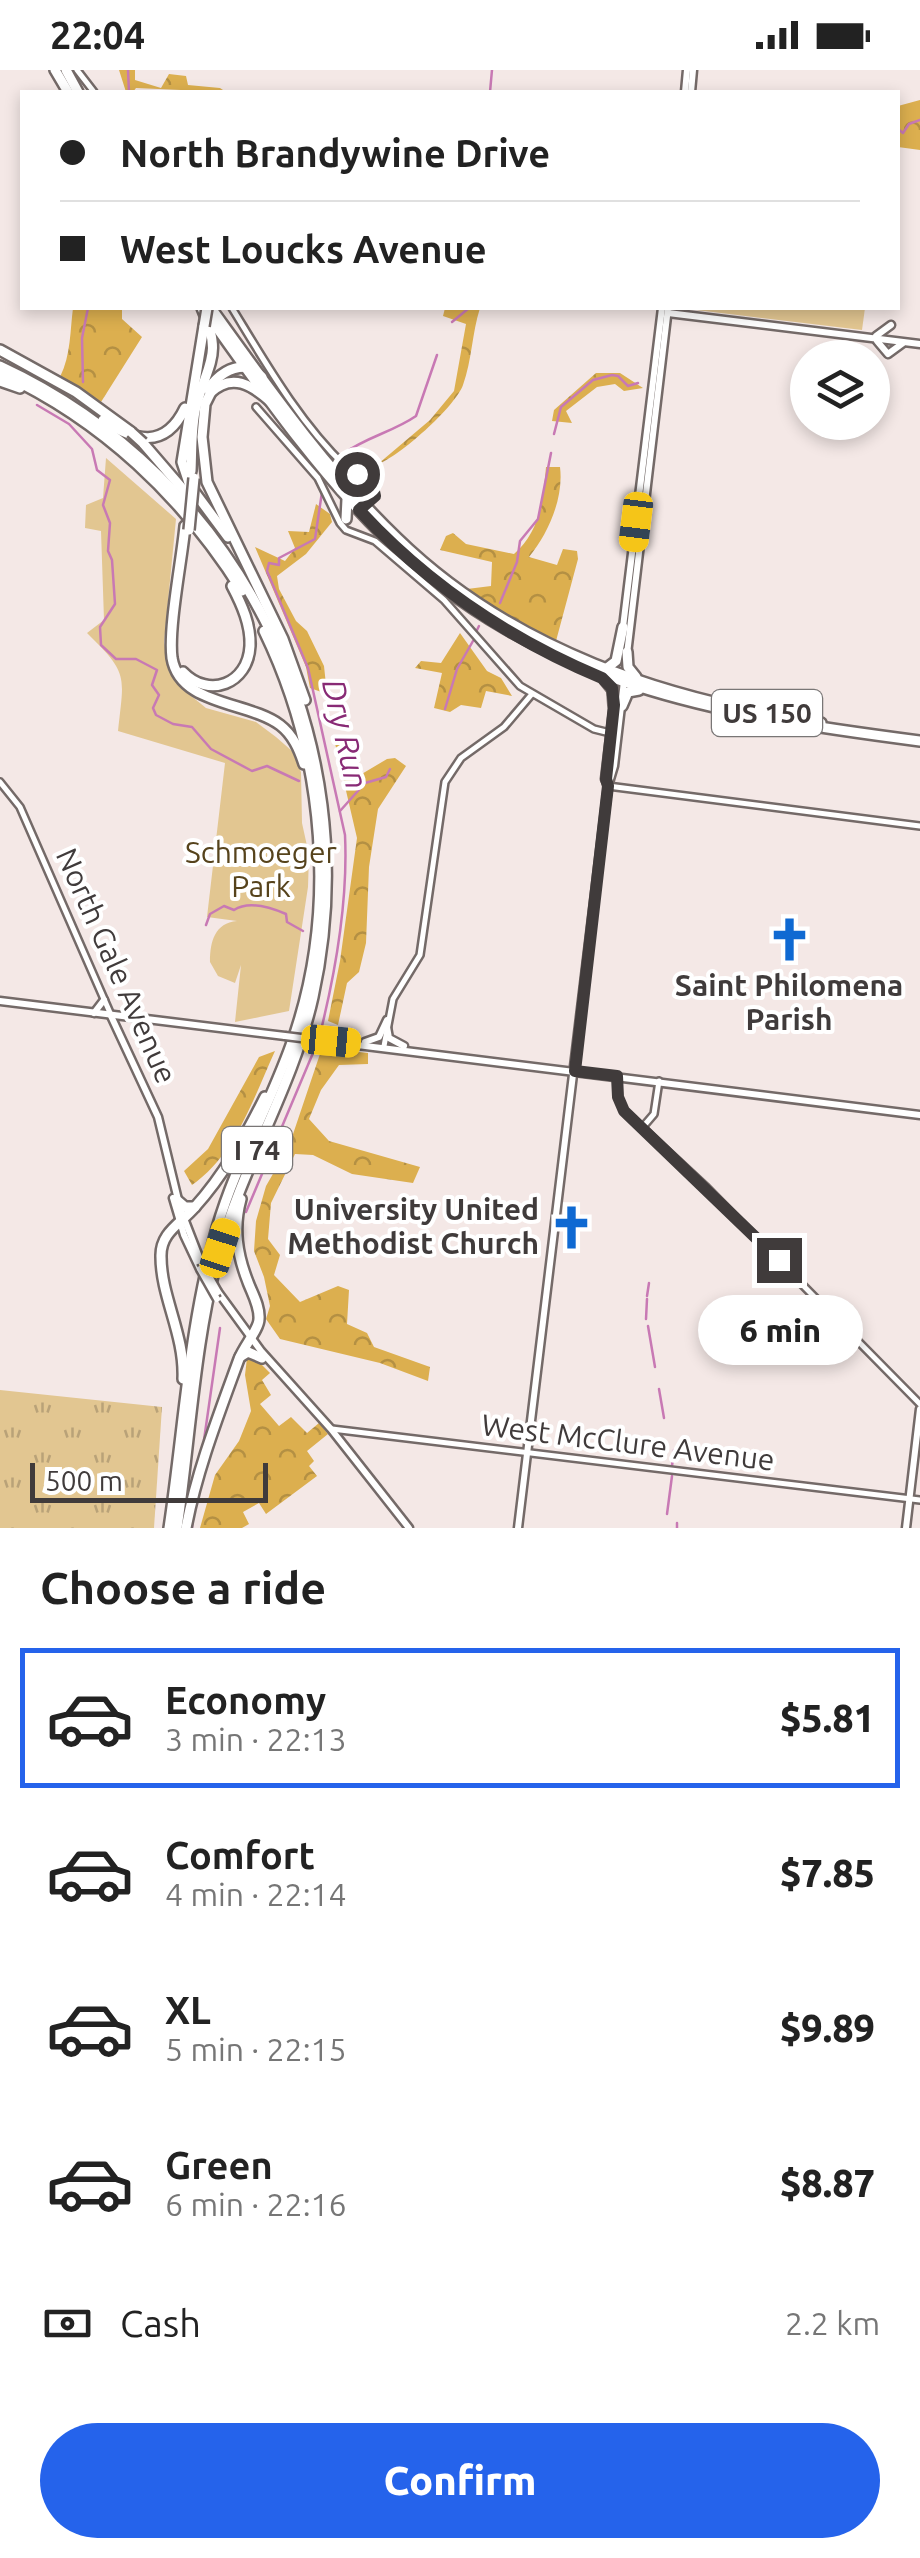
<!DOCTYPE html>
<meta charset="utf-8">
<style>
body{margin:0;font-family:Ubuntu,sans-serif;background:#f6f6f6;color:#222;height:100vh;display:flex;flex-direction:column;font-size:38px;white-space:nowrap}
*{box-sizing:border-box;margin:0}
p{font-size:32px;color:#767676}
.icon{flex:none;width:55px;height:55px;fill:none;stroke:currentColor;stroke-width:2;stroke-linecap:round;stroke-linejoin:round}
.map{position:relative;height:1458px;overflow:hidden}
.panel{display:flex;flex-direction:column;background:#fff;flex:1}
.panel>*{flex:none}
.banner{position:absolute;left:20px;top:20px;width:880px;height:220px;border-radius:0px;box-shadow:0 5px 15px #0003;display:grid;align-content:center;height:220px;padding:0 40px;background:#fff}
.fabs{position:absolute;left:790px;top:270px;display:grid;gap:20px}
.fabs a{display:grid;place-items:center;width:100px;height:100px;border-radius:50%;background:#fff;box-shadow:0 5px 15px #0003;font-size:50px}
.scale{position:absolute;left:30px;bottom:25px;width:238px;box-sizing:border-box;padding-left:10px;border:5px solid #403b3b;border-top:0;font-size:28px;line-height:35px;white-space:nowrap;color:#403b3b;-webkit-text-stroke:8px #fff;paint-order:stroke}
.end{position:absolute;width:45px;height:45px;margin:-22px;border:12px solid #403b3b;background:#fff;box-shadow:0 0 0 5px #fff}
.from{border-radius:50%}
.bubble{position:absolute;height:70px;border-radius:35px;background:#fff;box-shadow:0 5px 15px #0003;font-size:32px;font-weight:800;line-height:70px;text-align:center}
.car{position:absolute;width:30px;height:60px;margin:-30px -15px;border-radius:12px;box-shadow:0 0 8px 2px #0007;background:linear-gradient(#f5c518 24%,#345 0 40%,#f5c518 0 76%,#345 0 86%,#f5c518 0)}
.banner b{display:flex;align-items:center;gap:35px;height:95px;font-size:38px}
.banner b+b{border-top:2px solid #e0e0e0}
.banner i{width:25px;height:25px;background:#222}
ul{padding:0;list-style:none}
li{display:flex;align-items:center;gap:30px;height:140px;margin:0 20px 15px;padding:0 20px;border:5px solid transparent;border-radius:0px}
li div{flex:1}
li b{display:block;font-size:38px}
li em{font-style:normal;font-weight:800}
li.selected{border-color:#2563eb}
li>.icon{width:90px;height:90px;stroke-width:1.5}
h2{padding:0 40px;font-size:45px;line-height:120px}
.pay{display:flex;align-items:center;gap:25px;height:110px;padding:0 40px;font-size:38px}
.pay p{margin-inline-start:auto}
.cta{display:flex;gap:20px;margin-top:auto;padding:20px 40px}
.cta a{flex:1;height:115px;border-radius:60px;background:#2563eb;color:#fff;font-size:40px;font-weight:800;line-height:115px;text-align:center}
.status{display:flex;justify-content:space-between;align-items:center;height:70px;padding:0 50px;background:#fff;direction:ltr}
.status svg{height:28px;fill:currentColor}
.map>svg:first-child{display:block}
.grass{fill:url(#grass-tufts)}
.forest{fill:url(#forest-crowns)}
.park{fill:#e2c691}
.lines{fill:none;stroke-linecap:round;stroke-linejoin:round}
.stream{stroke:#c879b4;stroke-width:2.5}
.tertiary-casing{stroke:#746a68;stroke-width:10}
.secondary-casing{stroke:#746a68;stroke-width:11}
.trunk-casing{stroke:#746a68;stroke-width:14}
.motorway-casing{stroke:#746a68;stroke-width:14}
.tertiary{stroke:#fff;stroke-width:5}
.secondary{stroke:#fff;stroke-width:6}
.trunk{stroke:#fff;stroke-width:9}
.motorway{stroke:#fff;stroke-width:9}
.secondary-bridge-casing{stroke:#746a68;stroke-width:11;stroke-linecap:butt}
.motorway-bridge-casing{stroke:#746a68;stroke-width:14;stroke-linecap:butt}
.secondary-bridge{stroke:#fff;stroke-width:6}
.motorway-bridge{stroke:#fff;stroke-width:9}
.route{stroke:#403b3b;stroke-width:12}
.labels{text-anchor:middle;stroke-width:8;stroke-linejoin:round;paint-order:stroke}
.shield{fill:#fff;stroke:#797676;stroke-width:2.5}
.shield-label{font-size:28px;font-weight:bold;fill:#403b3b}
.park-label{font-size:30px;fill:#56431c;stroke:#fff}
.street-label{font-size:30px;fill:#403b3b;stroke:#fff}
.poi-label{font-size:30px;font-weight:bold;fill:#403b3b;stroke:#fff}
.water-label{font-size:32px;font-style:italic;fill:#882a75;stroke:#fff}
</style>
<div class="status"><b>22:04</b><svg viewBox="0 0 49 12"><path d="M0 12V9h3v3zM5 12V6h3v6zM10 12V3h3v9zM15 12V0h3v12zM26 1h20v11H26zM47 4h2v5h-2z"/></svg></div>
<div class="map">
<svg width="920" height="1458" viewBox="0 0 920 1458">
<defs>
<pattern id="grass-tufts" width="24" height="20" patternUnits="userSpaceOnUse" patternTransform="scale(2.5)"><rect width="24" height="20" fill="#e2c691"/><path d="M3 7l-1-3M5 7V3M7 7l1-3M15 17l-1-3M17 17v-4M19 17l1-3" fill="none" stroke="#b9a278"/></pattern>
<pattern id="forest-crowns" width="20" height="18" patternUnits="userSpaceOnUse" patternTransform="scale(2.5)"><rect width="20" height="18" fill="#dcaf4f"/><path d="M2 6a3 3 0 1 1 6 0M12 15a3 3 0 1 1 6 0" fill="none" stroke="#b49043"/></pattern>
</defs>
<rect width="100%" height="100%" fill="#f4e8e6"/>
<polygon class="grass" points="0,1320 162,1337 154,1458 0,1458"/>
<g class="forest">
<polygon points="119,0 135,0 135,10 161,18 169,4 186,6 188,15 220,18 226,22 136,18 133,22 126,22"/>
<polygon points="920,30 920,80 898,77 898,36"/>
<path d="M73,238H122V249L142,267L101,332L60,307C71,285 70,260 73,238Z"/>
<path d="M445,238H480C472,263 472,290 463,315C455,337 399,387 378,394L430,350L454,321L466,254L443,246Z"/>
<polygon points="596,303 620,303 643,318 624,321 615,314 597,317 566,341 572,353 552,351 554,340"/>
<path d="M546,397H560C564,428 548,464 529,487L557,495L563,479L577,481L578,489L556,571L511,548L467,519L491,516L492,492L440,480L446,466L453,463L466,474L514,484C540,461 543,431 546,397Z"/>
<polygon points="316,434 330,444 332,452 306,484 277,506 279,519 296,551 307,561 324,596 327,624 310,618 306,597 255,477 285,491 295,478 288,461 309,462"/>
<polygon points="460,563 487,601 501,608 512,626 486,621 481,638 461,635 450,642 434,638 442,603 415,598 421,591 441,593"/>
<polygon points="334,669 339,670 344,696 355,708 387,689 395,688 406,696 378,739 369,797 366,873 359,902 347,913 338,955 328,951 340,891 357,768"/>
<polygon points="322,978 368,983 368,994 339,995 321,1020 309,1049 329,1071 420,1097 413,1113 352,1104 313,1085 295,1084 271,1133 268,1169 280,1185 274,1205 300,1232 338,1216 349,1220 347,1254 367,1263 374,1277 430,1297 428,1311 380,1293 280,1269 266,1249 270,1236 264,1207 254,1181 256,1151 266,1116 289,1076"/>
<path d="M275,981C254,1027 235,1086 192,1115L184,1101L208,1079L259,987Z"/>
<polygon points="254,1287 270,1303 262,1310 271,1325 260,1334 279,1356 291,1347 307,1363 319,1353 328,1364 307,1381 314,1391 309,1396 317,1406 266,1444 259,1433 243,1442 249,1454 242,1458 200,1458 215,1405 239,1371 251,1341 245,1305 247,1288"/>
</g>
<g class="park">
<polygon points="680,238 865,238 862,260"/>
<path d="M106,388L176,449L164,572L168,596L179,616L206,638L256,652L276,667L292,681L301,702L302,753L309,785L308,817L289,941L235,952L241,895L235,913L218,906L210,892C210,871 215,853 237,851L207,847L225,693L118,661C124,605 129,604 87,563L104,550L101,461L85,458L86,435L103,428Z"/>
</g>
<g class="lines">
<g class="stream">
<polyline points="128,0 129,22"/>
<polyline points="490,22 492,0"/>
<polyline points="898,59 903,63 909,54 920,50"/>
<polyline points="452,252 469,238"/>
<polyline points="83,312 82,268 88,238"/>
<polyline points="37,335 69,354 92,379 97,400 110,410 103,435 110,453 108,481 112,490 115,534 100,557 101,575 116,589 136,589 157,600 152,615 159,625 153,638 156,645 173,654 192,657 211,679 252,701 267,696 299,711"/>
<polyline points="554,364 561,337 593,310 612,305 618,306 628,316 638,313"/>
<path d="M343,384C366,367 393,362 416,346L437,285"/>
<path d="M322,422L315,469L279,488V495L269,493L267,501L308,598L345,765C348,828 337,894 322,956"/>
<polyline points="500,533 517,492 520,471 538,449 551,383"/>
<polyline points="476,562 479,556"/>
<polyline points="445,639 457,599 473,571"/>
<polyline points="340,741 365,713 386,707 390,699"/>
<path d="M206,855L210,844L224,836L234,840C249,830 270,837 286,844L287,852L303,861"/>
<polyline points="246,1142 313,983"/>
<polyline points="647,1226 649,1213"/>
<polyline points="646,1249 647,1229"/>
<polyline points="648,1256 655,1297"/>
<polyline points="659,1319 664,1348"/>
<polyline points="204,1370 220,1258"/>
<polyline points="672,1396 674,1380"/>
<polyline points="667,1444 672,1406"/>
<polyline points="677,1453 677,1458"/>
<polyline points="192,1458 193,1447"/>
</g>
<defs>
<g id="tertiary">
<polyline points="77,0 94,22"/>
<path d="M232,238C265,292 299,352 346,397C353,405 364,406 373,412L375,426L367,434"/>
<polyline points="256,337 318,408 340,453 346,460 375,471 444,530 520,616 594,659 610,663"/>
<polyline points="0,712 20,737 111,945"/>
<polyline points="608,716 920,756"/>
<polyline points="384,976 393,929 420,885 445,712 461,688 504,657 532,624"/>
<polyline points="617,1007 618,1027 624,1041 707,1118 920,1334"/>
<polyline points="642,1058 654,1044 659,1011"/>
<polyline points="332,1359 920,1430"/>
</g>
<g id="secondary">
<polyline points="685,22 687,0"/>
<polyline points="691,22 693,0"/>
<polyline points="668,243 920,274"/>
<polyline points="876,266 891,255"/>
<polyline points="877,271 888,284 903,273"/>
<polyline points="623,557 662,238"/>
<polyline points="627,584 668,238"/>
<polyline points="608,715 605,709 614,634"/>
<polyline points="0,931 285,966"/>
<polyline points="94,943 104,930"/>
<polyline points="111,946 158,1047 180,1138 201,1192"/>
<polyline points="387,957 389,968 404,976"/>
<polyline points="309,969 920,1045"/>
<polyline points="365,972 379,967 387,950"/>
<polyline points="173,1128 184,1165 200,1199"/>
<polyline points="218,1222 261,1281 331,1359 409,1458"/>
<polyline points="518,1458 608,716 614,696 624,611"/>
<polyline points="906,1458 920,1339"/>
</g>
<g id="trunk">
<polyline points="55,0 68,22"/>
<polyline points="66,0 78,22"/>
<path d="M211,238C268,317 326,400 397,468C512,580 666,630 821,653"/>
<path d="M207,244C262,321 318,402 386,468C538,616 719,645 920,671"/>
<polyline points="346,449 347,429"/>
<polyline points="627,582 628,597 636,607"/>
<polyline points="607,598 616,591 623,557"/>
<polyline points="605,610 613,620 614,635"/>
<polyline points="622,636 628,622 639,620"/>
</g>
<g id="motorway">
<polyline points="204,256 182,392 190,416 228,467"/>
<polyline points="0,280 76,322 131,362"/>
<path d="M0,296C240,407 370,669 313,927C293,1017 243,1094 219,1182C195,1267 190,1369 177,1458"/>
<path d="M0,303C102,350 183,427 242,521"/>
<polyline points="0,311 20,318"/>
<path d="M208,319C219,304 233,294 252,298L262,307"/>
<polyline points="211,322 205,334 202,367 207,412 283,569 305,630"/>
<path d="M210,323C232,302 252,315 271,332"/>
<path d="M103,350C134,371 165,380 185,338"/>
<polyline points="143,373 193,431"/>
<path d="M191,401C192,380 191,357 196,337C208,291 223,286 202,238"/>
<path d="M185,456C182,489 168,558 172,588C180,636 248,631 280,655C293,665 299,679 304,694"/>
<path d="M183,602C209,629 248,614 250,576C251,555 242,535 232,516"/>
<polyline points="178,1131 185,1137 195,1137"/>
<polyline points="240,1287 248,1282 262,1288"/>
<path d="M183,1309C185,1265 161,1227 161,1187C160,1163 180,1154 194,1138C224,1105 245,1067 265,1027"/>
<path d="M169,1458C184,1358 189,1255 217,1158C235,1095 269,1037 291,975C339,842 325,687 264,561"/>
<path d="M186,1458C197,1400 219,1344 239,1289C244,1276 259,1259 259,1249C260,1236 252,1223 248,1212C237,1184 233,1158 241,1129"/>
</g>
</defs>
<use href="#tertiary" class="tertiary-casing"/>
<use href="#secondary" class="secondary-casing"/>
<use href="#trunk" class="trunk-casing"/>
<use href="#motorway" class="motorway-casing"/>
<use href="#tertiary" class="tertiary"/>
<use href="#secondary" class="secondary"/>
<use href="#trunk" class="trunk"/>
<use href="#motorway" class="motorway"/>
<defs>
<g id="secondary-bridge">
<polyline points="285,966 309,969"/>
<polyline points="201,1192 218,1222"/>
<polyline points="200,1199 217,1229"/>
</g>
<g id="motorway-bridge">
<polyline points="204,256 207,238"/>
<polyline points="131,362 143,373"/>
<polyline points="189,460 194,408"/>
</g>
</defs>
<use href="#secondary-bridge" class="secondary-bridge-casing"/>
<use href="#motorway-bridge" class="motorway-bridge-casing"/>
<use href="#secondary-bridge" class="secondary-bridge"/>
<use href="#motorway-bridge" class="motorway-bridge"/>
</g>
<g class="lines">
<path class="route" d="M357,404L372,412L375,426L359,440C427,514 509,569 602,608L612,618L614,635L606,709L608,716L575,1001L617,1006L618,1027L624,1041L779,1190"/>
</g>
<defs>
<symbol id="church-bare" viewBox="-9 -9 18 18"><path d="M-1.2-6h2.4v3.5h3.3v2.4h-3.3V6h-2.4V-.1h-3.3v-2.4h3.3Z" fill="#0f69d2" stroke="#fff" stroke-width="2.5" paint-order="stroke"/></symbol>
</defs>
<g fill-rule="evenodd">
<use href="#church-bare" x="758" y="838" width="63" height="63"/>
<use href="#church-bare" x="540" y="1126" width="63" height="63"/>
</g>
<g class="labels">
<g class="shield">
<rect x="712" y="620" width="110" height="46" rx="8"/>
<rect x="222" y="1057" width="70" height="46" rx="8"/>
</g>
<g class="shield-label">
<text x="767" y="653">US 150</text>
<text x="257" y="1090">I 74</text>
</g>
<g class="park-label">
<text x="261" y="793">Schmoeger<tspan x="261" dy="34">Park</tspan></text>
</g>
<g class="street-label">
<text transform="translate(116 896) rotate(66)" y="10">North Gale Avenue</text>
<text transform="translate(628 1373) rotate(7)" y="10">West McClure Avenue</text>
</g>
<g class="poi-label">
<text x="789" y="926">Saint Philomena<tspan x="789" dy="34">Parish</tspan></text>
<text x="539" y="1150" text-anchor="end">University United<tspan x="539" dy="34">Methodist Church</tspan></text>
</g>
<g class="water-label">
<text transform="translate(345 664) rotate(77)" y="11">Dry Run</text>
</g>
</g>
</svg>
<div class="fabs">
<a><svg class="icon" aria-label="layers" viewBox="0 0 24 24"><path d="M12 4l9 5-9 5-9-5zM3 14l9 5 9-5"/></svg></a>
</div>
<div class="scale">500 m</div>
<i class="end from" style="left:357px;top:404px"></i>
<i class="end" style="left:779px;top:1190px"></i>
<div class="bubble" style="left:698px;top:1225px;width:165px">6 min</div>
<i class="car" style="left:636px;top:452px;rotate:187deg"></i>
<i class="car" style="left:331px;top:971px;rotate:95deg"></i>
<i class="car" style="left:220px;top:1178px;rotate:18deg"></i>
<div class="banner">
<b><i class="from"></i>North Brandywine Drive</b>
<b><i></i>West Loucks Avenue</b>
</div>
</div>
<section class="panel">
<h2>Choose a ride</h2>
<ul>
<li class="selected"><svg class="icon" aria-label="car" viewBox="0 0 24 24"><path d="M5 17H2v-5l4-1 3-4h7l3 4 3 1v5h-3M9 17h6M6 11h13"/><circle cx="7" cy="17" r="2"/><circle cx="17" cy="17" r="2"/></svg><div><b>Economy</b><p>3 min · 22:13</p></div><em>$5.81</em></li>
<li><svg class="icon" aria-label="car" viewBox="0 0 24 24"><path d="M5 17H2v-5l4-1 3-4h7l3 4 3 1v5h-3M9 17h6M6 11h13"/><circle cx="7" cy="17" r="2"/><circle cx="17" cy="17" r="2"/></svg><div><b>Comfort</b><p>4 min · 22:14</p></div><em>$7.85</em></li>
<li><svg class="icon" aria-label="car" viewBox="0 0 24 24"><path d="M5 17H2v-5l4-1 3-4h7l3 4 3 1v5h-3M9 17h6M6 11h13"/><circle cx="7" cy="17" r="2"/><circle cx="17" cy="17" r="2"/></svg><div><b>XL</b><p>5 min · 22:15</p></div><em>$9.89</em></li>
<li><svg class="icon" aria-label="car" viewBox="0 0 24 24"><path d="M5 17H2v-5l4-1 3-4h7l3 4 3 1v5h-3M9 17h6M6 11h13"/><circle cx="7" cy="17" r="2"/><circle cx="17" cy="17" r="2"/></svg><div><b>Green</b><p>6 min · 22:16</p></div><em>$8.87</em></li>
</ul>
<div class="pay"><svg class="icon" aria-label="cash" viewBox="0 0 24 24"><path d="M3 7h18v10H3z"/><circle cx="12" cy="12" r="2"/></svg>Cash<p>2.2 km</p></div>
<div class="cta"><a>Confirm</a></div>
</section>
